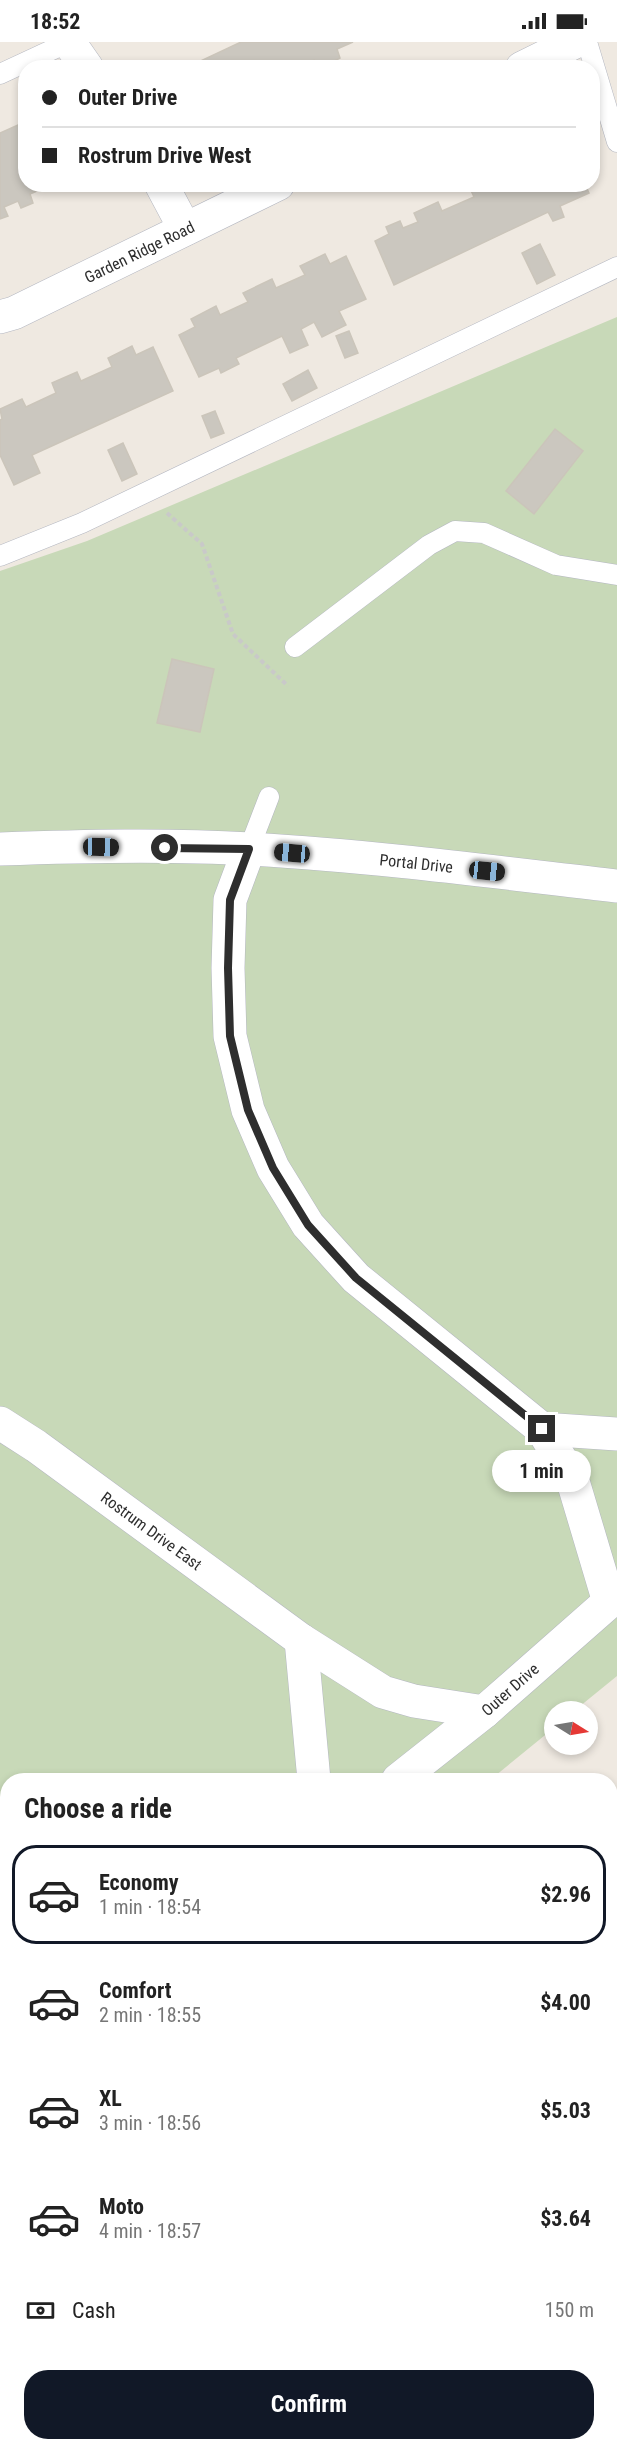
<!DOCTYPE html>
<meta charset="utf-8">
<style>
body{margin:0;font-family:"Roboto Condensed",sans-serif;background:#f2f2f2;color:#222;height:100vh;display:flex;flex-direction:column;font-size:22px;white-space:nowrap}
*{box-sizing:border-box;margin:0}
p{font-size:20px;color:#767676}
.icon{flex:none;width:33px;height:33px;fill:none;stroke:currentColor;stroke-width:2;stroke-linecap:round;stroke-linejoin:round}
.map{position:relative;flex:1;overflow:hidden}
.panel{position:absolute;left:0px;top:1731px;width:618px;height:678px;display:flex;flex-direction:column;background:#fff;border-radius:24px 24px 0 0;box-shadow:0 3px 9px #0003}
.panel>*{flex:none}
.hud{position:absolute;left:18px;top:18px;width:582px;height:132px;border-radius:24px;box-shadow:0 3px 9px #0003;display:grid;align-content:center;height:132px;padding:0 24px;background:#fff}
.needle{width:39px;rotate:101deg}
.buttons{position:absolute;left:544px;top:1659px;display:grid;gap:12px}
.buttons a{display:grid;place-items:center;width:54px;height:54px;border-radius:50%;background:#fff;box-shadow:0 3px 9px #0003;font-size:30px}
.end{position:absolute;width:27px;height:27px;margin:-14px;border:8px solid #2e2e2e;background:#fff;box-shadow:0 0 0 3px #fff}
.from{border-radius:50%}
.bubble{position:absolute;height:42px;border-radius:21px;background:#fff;box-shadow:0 3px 9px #0003;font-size:20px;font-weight:700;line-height:42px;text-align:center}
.car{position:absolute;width:18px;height:36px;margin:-18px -9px;border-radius:8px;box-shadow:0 0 4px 2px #0007;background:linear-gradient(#222 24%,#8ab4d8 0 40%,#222 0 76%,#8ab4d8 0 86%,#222 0)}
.hud b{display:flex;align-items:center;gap:21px;height:57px;font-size:22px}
.hud b+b{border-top:2px solid #e0e0e0}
.hud i{width:15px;height:15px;background:#222}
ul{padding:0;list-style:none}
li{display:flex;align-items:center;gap:18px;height:99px;margin:0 12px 9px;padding:0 12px;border:3px solid transparent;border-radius:24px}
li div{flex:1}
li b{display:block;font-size:22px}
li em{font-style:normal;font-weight:700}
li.active{border-color:#111827}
li>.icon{width:54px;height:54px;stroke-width:1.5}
h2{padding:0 24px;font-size:27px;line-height:72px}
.pay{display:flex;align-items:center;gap:15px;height:66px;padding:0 24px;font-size:22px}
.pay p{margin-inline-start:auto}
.cta{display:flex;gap:12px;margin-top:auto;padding:12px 24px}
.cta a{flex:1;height:69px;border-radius:24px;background:#111827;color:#fff;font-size:24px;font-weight:700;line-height:69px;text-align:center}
.status{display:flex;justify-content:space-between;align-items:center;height:42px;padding:0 30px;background:#fff;direction:ltr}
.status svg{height:16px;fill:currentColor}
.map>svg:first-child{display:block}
.cemetery{fill:#c8d9b8}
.building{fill:#cbc7bf;stroke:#cbc5ba;stroke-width:1.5}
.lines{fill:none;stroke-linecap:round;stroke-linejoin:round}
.lane-casing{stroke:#b4b7c1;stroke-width:21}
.street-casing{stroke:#b4b7c1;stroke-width:34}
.path{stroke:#c9c9c9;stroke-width:4;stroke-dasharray:4.5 3;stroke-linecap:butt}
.lane{stroke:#fff;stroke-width:20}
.street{stroke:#fff;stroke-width:33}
.route{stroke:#2e2e2e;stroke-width:8}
.labels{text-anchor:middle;stroke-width:5;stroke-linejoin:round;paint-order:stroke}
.street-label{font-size:16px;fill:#2e2e2e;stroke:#fff}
</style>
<div class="status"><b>18:52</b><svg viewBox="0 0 49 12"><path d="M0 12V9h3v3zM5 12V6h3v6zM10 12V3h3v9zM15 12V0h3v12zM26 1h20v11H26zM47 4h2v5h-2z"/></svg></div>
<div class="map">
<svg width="617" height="2409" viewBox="0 0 617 2409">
<rect width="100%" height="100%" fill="#efe9e1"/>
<polygon class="cemetery" points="617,275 617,1634 574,1669 555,1670 555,1685 490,1738 8,1738 8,2134 0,2140 0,529 87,499"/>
<g class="building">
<polygon points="241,0 353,0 337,7 340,16 320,26 318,26 314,18 298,26 196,26 194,22"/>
<polygon points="18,83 26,100 26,142 45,142 46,145 30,152 33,161 21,166 18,159 4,165 8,174 0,177 0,91"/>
<polygon points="472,142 585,142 589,151 560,164 564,175 553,179 548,170 394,243 375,199 389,192 386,185 400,179 403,186 418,180 414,171 438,160 442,169 474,155 469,144"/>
<polygon points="540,202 555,233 537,242 522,211"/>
<polygon points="325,212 330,222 346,214 366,257 339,269 346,283 322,295 314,280 301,287 308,303 290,311 282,294 236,316 239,322 221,331 219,326 199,335 179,293 195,285 191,277 216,264 220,273 248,260 243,251 272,237 276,246 305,233 300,224"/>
<polygon points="349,289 358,311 345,316 336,294"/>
<polygon points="132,304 136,313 153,305 173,349 32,413 40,431 14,443 0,413 0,378 2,377 0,367 22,357 26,365 56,351 52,341 77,330 81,339 112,325 108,316"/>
<polygon points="308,328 317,346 292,359 283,342"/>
<polygon points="215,369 224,391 211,396 202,374"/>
<polygon points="555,387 583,409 534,472 506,449"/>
<polygon points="123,401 137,432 122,439 108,408"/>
<polygon points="172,617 214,627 200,690 157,681"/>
</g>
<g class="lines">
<defs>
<g id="lane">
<polyline points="587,0 617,100"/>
<polyline points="0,32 69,0"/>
<polyline points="0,514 82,481 617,225"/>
<polyline points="295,605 429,503 455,489 484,491 556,523 617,533"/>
<polyline points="249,807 269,755"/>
</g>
<g id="street">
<polyline points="69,0 87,26"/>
<polyline points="522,26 575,0"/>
<polyline points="161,142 185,187"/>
<path id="s1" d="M0,275L14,271L278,142"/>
<path id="s2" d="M0,807C83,804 167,802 250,807C373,814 495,830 617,844"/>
<polyline points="249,807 230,858 228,926 230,994 248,1068 273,1126 308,1183 356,1236 542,1387 572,1436 609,1560"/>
<path id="s3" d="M0,1381L36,1404L301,1598L383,1650L414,1659L484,1670"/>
<polyline points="542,1387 617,1392"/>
<polyline points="301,1598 314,1738"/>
<path id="s4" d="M398,1738L484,1670L617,1553"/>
<polyline points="0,1918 8,1916"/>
</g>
</defs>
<use href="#lane" class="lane-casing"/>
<use href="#street" class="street-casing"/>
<polyline class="path" points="167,471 202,502 233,592 288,644"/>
<use href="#lane" class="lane"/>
<use href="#street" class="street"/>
</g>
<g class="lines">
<polyline class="route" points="165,806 249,807 230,858 228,926 230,994 248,1068 273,1126 308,1183 356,1236 542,1387"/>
</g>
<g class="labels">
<g class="street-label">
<text dy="6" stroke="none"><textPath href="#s1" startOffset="154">Garden Ridge Road</textPath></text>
<text dy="6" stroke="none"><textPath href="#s2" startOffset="417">Portal Drive</textPath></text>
<text dy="6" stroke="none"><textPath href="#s3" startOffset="186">Rostrum Drive East</textPath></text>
<text dy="6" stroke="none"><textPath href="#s4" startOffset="144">Outer Drive</textPath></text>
</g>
</g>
</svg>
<div class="buttons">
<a><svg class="needle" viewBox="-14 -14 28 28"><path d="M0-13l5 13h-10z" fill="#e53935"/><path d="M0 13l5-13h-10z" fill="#767676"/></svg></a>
</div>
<i class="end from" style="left:165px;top:806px"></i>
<i class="end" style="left:542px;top:1387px"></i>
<div class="bubble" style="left:492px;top:1408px;width:99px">1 min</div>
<i class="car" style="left:101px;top:805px;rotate:91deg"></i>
<i class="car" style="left:292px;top:811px;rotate:275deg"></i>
<i class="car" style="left:487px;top:829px;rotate:96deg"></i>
<div class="hud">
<b><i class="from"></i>Outer Drive</b>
<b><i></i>Rostrum Drive West</b>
</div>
<section class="panel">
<h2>Choose a ride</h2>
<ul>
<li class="active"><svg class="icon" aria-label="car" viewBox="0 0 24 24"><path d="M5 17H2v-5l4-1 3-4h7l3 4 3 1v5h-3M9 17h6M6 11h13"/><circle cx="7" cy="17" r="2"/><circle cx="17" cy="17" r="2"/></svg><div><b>Economy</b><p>1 min · 18:54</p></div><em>$2.96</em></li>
<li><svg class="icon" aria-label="car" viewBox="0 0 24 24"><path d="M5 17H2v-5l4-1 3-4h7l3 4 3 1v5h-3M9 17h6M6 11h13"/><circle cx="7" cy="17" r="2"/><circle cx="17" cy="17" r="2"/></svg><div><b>Comfort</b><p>2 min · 18:55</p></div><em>$4.00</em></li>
<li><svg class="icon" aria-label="car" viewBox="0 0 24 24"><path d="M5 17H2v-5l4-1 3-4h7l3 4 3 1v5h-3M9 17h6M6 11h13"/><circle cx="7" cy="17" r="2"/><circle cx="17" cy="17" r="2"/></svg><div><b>XL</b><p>3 min · 18:56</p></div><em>$5.03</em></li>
<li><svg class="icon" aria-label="car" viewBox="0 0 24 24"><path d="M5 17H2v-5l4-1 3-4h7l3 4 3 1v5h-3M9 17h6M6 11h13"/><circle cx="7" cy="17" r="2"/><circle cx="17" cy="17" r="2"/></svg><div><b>Moto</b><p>4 min · 18:57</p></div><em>$3.64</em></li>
</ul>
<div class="pay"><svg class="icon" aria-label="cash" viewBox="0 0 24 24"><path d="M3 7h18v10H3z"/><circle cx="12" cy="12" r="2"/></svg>Cash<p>150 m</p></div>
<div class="cta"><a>Confirm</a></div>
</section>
</div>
